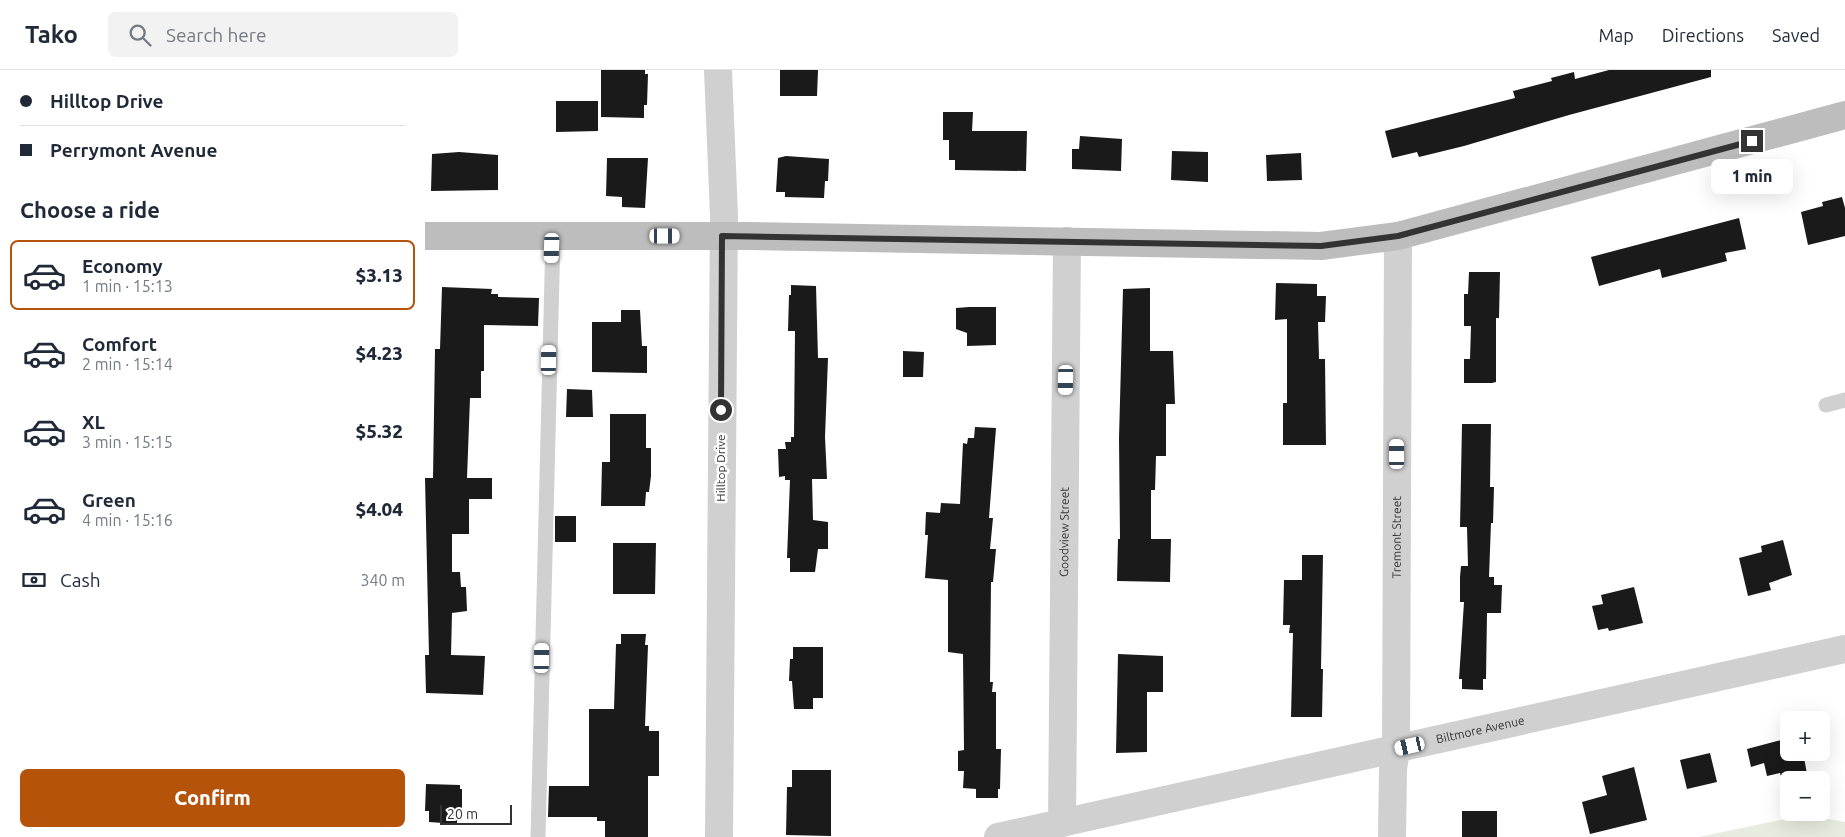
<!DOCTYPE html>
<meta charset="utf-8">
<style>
body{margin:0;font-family:Ubuntu,sans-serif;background:#f2f2f3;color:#1f2937;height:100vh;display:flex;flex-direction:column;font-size:19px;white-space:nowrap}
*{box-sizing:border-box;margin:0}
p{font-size:16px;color:#747a83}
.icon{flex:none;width:28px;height:28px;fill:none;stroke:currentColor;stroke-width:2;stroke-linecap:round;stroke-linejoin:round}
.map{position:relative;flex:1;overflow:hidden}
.sheet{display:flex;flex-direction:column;background:#fff;width:425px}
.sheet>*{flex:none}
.banner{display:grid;align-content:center;height:110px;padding:0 20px;background:#fff}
.tools{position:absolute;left:1355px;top:641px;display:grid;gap:10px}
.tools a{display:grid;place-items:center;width:50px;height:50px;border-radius:8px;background:#fff;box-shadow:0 5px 20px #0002;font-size:25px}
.scale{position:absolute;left:15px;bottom:12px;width:72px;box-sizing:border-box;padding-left:5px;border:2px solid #333;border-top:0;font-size:14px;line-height:18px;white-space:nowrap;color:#333;-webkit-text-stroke:4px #fff;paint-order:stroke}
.end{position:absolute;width:22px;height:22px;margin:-11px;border:6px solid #333;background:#fff;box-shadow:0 0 0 2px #fff}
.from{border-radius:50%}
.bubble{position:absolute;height:35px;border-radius:8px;background:#fff;box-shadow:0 5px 20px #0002;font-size:16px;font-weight:800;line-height:35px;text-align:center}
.car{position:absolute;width:15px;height:30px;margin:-15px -8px;border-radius:6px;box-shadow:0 0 4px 1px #0007;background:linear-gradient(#fff 24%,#345 0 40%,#fff 0 76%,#345 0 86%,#fff 0)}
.banner b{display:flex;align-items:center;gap:18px;height:48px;font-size:19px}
.banner b+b{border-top:1px solid #e0e1e3}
.banner i{width:12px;height:12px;background:#1f2937}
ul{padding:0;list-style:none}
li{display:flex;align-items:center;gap:15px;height:70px;margin:0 10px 8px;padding:0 10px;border:2px solid transparent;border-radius:8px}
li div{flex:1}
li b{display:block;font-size:19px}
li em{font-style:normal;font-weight:800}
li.active{border-color:#b45309}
li>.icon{width:45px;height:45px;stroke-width:1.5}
h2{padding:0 20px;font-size:22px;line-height:60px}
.pay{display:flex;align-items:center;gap:12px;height:55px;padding:0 20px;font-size:19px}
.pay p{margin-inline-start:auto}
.primary-button{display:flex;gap:10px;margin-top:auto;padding:10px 20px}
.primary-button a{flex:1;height:58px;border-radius:8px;background:#b45309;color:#fff;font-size:20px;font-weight:800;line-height:58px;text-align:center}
header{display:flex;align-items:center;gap:30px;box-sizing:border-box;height:70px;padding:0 25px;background:#fff;border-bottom:1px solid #e0e1e3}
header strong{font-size:24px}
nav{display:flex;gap:28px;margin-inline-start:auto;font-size:18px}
.search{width:350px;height:45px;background:#f2f2f3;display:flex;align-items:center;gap:12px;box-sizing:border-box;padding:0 18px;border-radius:8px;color:#747a83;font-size:19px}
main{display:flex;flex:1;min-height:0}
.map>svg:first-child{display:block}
.green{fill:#e6ecdf}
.building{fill:#1a1a1a}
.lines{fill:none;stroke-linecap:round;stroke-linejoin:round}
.lane{stroke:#d0d0d0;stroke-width:15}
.street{stroke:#d0d0d0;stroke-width:28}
.secondary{stroke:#bdbdbd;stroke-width:28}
.route{stroke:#333;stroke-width:6}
.labels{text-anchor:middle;stroke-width:5;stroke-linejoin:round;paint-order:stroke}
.street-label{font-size:12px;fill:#333;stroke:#fff}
</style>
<header>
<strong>Tako</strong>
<div class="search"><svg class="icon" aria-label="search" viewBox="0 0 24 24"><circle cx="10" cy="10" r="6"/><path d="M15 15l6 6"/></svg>Search here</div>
<nav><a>Map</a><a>Directions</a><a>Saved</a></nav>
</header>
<main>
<section class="sheet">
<div class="banner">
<b><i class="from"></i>Hilltop Drive</b>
<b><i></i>Perrymont Avenue</b>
</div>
<h2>Choose a ride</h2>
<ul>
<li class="active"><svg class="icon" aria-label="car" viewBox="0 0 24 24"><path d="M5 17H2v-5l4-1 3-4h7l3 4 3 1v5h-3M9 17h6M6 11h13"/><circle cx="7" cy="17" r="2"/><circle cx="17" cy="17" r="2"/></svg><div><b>Economy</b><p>1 min · 15:13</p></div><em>$3.13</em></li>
<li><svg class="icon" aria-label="car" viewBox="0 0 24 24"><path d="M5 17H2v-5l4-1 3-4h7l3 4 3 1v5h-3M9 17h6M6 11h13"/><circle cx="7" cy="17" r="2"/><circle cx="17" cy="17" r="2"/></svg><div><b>Comfort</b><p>2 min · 15:14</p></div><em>$4.23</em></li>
<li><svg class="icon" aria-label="car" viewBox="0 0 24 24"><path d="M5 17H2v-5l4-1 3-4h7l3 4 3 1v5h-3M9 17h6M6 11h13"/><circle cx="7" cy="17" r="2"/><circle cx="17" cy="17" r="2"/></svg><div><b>XL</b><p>3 min · 15:15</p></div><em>$5.32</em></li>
<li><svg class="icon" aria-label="car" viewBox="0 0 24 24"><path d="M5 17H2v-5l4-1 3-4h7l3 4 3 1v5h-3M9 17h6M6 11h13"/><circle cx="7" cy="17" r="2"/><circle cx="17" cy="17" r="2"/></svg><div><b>Green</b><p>4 min · 15:16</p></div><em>$4.04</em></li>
</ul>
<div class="pay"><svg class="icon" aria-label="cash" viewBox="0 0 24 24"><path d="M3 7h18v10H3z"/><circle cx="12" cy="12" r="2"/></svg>Cash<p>340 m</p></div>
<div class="primary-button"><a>Confirm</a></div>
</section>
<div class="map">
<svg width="1420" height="767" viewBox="0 0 1420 767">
<rect width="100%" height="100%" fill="#fff"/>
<polygon class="green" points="1379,745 1420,752 1420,767 1274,767"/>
<g class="building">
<polygon points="176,0 220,0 220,4 223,4 222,35 219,35 219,48 176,47"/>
<polygon points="355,0 393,0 392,26 355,26"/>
<polygon points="1184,0 1286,0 1286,7 1144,45 1039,76 994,87 992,82 967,88 960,61 1090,28 1088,21 1127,11 1126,8 1149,2 1150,9"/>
<polygon points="131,31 173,31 173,61 131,62"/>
<polygon points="518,42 548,42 547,61 602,61 601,101 530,100 530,90 524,90 524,70 518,70"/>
<polygon points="655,66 697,69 696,101 647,99 647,79 654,79"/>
<polygon points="747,81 783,82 783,112 746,110"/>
<polygon points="34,82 73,85 73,120 6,121 7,84"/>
<polygon points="876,83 877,110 842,111 841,85"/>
<polygon points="361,86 404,89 403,111 400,111 399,128 360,127 360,122 351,122 353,88"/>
<polygon points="182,88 223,88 220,138 197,137 197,127 181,126"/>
<polygon points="1417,127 1420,138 1420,166 1383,175 1376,142 1398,136 1397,132"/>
<polygon points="1314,148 1321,179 1300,183 1302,191 1237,208 1235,199 1174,216 1166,187"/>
<polygon points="1044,202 1075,202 1074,248 1071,248 1071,312 1067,313 1039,313 1039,289 1045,289 1046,256 1039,256 1039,224 1043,224"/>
<polygon points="851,213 892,214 892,226 901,226 900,252 893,252 894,289 900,289 901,375 858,375 858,333 862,333 862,249 850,250"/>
<polygon points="366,215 391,216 393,288 403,288 400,367 402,409 387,409 388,450 403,452 403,479 393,479 390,502 365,502 365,488 362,488 365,410 360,410 360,406 354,407 353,379 361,379 360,372 366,372 366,367 369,367 370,261 363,261 364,225 366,225"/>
<polygon points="17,217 67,219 66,224 73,224 73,227 114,228 113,256 59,255 59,301 56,301 56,328 45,328 42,408 67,408 67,429 44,429 44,464 27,464 27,502 35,502 36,517 41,517 42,541 27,543 26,585 60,586 58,625 1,623 0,585 4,585 0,408 8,408 10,279 15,279"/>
<polygon points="725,218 725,281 748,281 750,334 741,334 741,386 731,386 730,420 726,420 726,469 746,469 745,512 692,511 693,469 695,469 694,368 698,219"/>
<polygon points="544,237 571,237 571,275 542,276 542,263 531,259 531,238"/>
<polygon points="196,240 215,240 217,276 222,276 222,303 167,302 167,252 196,252"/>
<polygon points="478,281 499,282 498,307 478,307"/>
<polygon points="142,319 167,320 168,347 141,347"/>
<polygon points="185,344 221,344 221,378 226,378 226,406 224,422 221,422 220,436 176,436 177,392 185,392"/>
<polygon points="1037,354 1066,354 1065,417 1069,417 1068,453 1066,453 1064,507 1069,507 1069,515 1077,515 1076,543 1062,543 1061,609 1058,609 1058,620 1037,619 1037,609 1034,609 1039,532 1035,532 1035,507 1036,496 1043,496 1042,457 1035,457"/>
<polygon points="550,357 571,358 564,448 568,448 565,479 571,479 568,512 566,512 565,612 568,612 567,622 571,622 571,679 576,679 575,719 573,719 573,728 551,728 551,719 538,718 539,701 533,701 533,681 539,680 538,584 523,582 523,510 500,508 503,465 500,465 501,442 515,443 516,433 535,434 538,373 542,374 543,368 549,368"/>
<rect x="130" y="446" width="21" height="26"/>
<polygon points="1358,470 1367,505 1344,513 1346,520 1323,526 1314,488 1337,482 1336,476"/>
<polygon points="188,473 231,473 230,524 188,524"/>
<polygon points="877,485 898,485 896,599 898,599 897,647 866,647 868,563 864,563 865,555 858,555 859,510 877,510"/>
<polygon points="1209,517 1218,553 1184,561 1183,558 1173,560 1167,536 1178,534 1176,525"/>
<polygon points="196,564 221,564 220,575 223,575 220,656 224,656 224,661 234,661 234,706 223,706 223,767 180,767 180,751 172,751 172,747 123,747 124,716 164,716 164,639 189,639 191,574 196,574"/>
<polygon points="368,577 398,577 398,628 388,628 388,639 369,639 367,611 364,611 365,589 368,589"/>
<polygon points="693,584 738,586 738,622 722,622 722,682 691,683"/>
<polygon points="1364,668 1364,682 1378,682 1382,704 1357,710 1355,703 1342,706 1339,693 1326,697 1322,679"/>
<polygon points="1285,683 1292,712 1262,719 1255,690"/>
<polygon points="1209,697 1222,750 1165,764 1157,732 1182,725 1177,706"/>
<polygon points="367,700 406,700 406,766 361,765 362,717 367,717"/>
<polygon points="1,714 35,715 35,719 37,719 37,750 32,751 32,754 4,752 4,741 0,741"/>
<rect x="1037" y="741" width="35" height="26"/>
</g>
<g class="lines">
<g class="lane">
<polyline points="1401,335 1420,330"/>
<polyline points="113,767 128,166"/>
</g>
<g class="street">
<polyline points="293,0 299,146 294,767"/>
<path id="s1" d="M637,753L642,171"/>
<path id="s2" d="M573,767L1420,579"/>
<path id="s3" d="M967,767L968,699L971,680L973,166"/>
</g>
<polyline class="secondary" points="0,166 325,166 896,176 973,166 1420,45"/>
</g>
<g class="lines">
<polyline class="route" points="296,340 297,166 896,176 973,166 1327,71"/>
</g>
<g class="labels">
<g class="street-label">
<text transform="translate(296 398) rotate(-90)" y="4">Hilltop Drive</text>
<text dy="4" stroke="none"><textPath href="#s1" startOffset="291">Goodview Street</textPath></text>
<text dy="4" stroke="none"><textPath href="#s3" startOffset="300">Tremont Street</textPath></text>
<text dy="4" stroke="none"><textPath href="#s2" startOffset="494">Biltmore Avenue</textPath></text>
</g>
</g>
</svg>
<div class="tools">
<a>+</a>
<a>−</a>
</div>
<div class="scale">20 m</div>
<i class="end from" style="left:296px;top:340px"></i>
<i class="end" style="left:1327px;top:71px"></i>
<div class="bubble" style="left:1286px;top:89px;width:82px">1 min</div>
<i class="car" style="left:240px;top:166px;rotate:90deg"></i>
<i class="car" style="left:127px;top:178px;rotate:182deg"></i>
<i class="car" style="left:124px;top:290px;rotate:1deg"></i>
<i class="car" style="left:641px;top:310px;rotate:181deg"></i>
<i class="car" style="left:972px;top:384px;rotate:0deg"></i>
<i class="car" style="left:117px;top:588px;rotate:1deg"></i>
<i class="car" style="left:985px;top:676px;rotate:257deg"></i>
</div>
</main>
